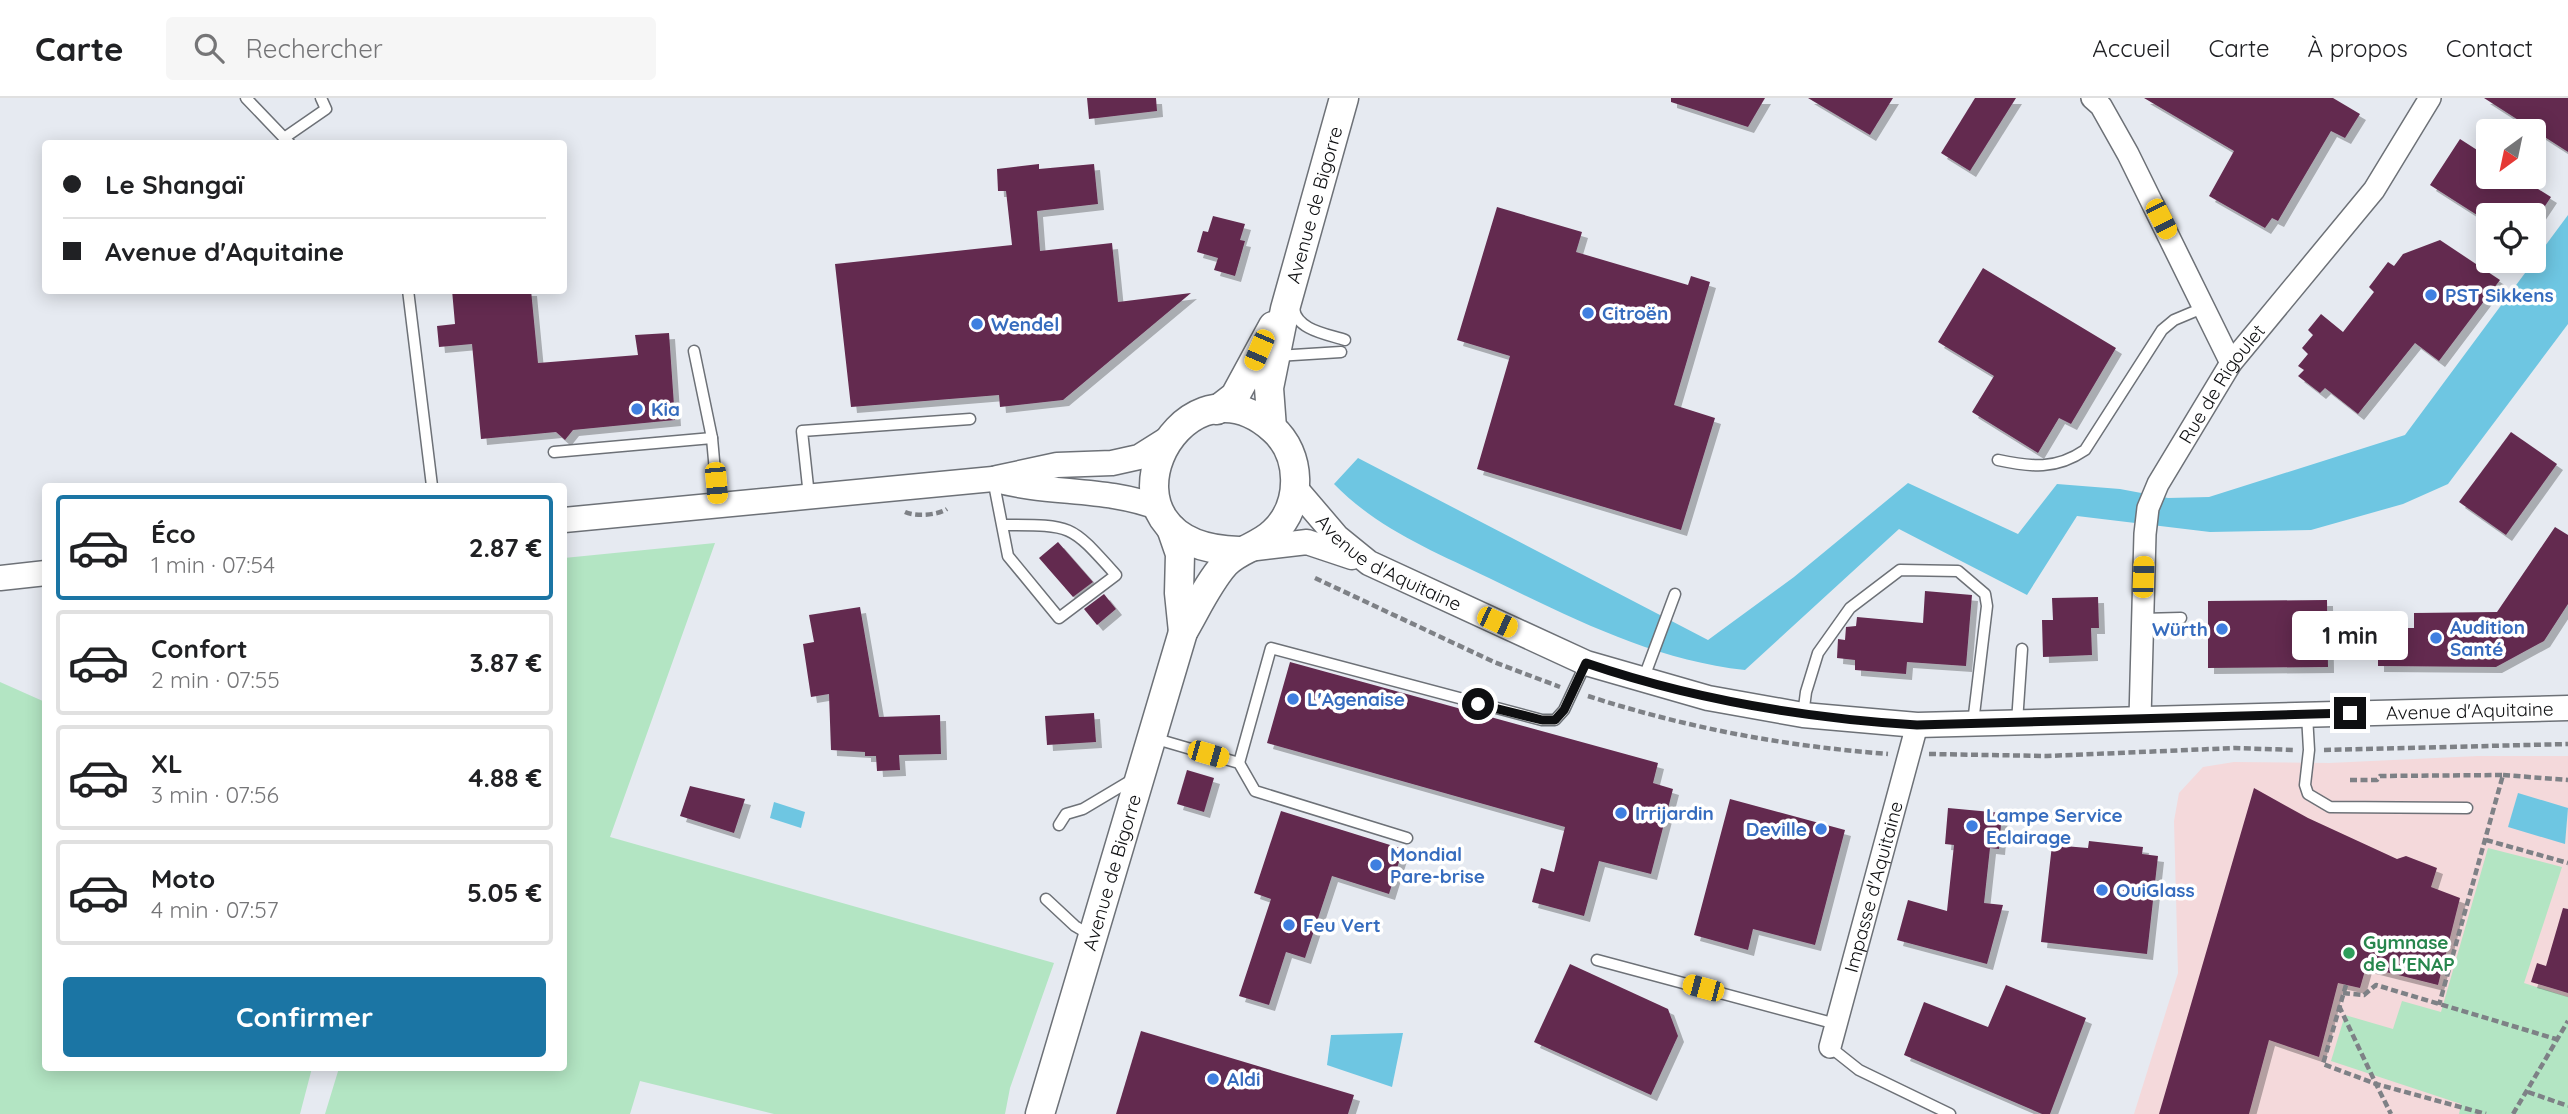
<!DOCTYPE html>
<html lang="fr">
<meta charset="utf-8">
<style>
body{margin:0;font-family:Quicksand,sans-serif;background:#f6f6f6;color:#202124;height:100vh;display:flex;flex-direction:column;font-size:26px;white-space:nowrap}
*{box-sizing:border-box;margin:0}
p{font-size:23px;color:#757577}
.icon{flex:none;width:38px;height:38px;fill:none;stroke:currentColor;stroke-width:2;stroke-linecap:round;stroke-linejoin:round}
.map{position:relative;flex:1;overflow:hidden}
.panel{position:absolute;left:42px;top:385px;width:525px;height:588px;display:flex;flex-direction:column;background:#fff;border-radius:7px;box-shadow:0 4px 18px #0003}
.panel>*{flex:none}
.banner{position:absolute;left:42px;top:42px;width:525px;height:154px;border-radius:7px;box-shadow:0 4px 18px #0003;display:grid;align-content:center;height:154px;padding:0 21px;background:#fff}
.needle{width:46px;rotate:213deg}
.fabs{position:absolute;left:2476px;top:21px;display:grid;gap:14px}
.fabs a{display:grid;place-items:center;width:70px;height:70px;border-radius:7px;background:#fff;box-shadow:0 4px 18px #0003;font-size:35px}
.end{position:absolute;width:32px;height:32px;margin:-16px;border:9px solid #0e0f11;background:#fff;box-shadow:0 0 0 4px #fff}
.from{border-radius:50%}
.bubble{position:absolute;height:49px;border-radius:7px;background:#fff;box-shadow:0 4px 18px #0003;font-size:23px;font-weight:700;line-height:49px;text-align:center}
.car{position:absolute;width:21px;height:42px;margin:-21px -10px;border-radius:9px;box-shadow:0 0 5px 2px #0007;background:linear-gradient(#f5c518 24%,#345 0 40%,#f5c518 0 76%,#345 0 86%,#f5c518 0)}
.banner b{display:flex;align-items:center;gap:24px;height:66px;font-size:26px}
.banner b+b{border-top:2px solid #e0e0e0}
.banner i{width:18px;height:18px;background:#202124}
ul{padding:12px 0 0;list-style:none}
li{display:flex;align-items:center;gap:21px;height:105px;margin:0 14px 10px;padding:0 7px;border:4px solid #e0e0e0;border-radius:7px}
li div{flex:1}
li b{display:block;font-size:26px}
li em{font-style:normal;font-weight:700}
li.selected{border-color:#1b75a4}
li>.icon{width:63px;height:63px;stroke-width:1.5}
.primary-button{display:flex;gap:14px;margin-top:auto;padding:14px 21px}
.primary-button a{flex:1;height:80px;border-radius:7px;background:#1b75a4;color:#fff;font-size:28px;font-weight:700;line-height:80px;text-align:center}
header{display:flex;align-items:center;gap:42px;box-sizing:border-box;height:98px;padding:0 35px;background:#fff;border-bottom:2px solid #e0e0e0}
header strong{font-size:33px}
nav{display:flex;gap:38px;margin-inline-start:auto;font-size:24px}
.search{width:490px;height:63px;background:#f6f6f6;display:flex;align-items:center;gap:18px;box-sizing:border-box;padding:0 24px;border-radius:7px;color:#757577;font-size:26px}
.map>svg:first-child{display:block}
.education{fill:#f4d9db}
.green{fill:#b3e5c3}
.water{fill:#6ec6e2}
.building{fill:#632b4f;filter:url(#shadow)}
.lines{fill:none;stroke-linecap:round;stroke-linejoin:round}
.service-casing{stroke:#6d7177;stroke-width:13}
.minor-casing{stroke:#6d7177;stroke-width:24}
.tertiary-casing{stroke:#6d7177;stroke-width:27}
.secondary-casing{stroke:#6d7177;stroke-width:31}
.path{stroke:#7e8186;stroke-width:4.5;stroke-dasharray:7 3.5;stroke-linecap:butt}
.service{stroke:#fff;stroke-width:10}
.minor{stroke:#fff;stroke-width:21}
.tertiary{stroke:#fff;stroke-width:24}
.secondary{stroke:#fff;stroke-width:28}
.route{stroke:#0e0f11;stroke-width:9}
.shop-dot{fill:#3f7fe0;stroke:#fff;stroke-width:2.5}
.leisure-dot{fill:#2e9e5b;stroke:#fff;stroke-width:2.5}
.labels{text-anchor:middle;stroke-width:7;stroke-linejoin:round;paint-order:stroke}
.street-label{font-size:19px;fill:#0e0f11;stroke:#fff}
.shop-label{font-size:19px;font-weight:bold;fill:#366cbe;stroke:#fff;text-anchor:start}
.leisure-label{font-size:19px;font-weight:bold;fill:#27864d;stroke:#fff;text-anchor:start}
</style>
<header>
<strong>Carte</strong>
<div class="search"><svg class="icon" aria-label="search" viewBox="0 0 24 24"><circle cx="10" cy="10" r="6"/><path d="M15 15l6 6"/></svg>Rechercher</div>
<nav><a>Accueil</a><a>Carte</a><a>À propos</a><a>Contact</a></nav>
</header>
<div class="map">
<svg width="2568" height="1016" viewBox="0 0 2568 1016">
<defs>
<filter id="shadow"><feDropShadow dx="6" dy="6" stdDeviation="0" flood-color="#0004"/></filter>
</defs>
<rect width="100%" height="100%" fill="#e6eaf1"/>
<polygon class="education" points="2478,658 2568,658 2568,1016 2134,1016 2178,875 2174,723 2179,695 2203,669 2234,664 2329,665"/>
<g class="green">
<polygon points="715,445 610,739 1054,865 1010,990 1005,1016 774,1016 640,983 630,1016 325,1016 339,970 564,970 564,460"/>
<polygon points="0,584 45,604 46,970 312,970 300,1016 0,1016"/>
<polygon points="2488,750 2562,769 2524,885 2568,899 2568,1016 2459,1016 2461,1006 2331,963 2345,917 2393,931 2402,903 2441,914"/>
</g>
<g class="water">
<path d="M2568,117V226L2448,386L2403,406L2311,432L2210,434L2077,418L2027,497L1899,431L1745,572C1653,562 1570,519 1489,480C1433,453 1378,431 1334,386L1358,360L1708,542L1794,479L1908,385L2018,436L2057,386L2120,391L2168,400L2209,399L2405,337Z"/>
<polygon points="2518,695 2568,710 2565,746 2508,729"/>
<polygon points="774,704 805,714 801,730 770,720"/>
<polygon points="1403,935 1392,989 1327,967 1331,937"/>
</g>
<g class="building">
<polygon points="1087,0 1156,0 1157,13 1089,21"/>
<polygon points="1671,0 1765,0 1748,29 1671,4"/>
<polygon points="1808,0 1893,0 1870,37"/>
<polygon points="1975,0 2016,0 1970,73 1941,55"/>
<polygon points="2144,0 2333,0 2360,16 2345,40 2331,33 2278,123 2272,120 2265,130 2209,98 2234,53"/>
<polygon points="2484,0 2568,0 2568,54"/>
<polygon points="2460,41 2488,59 2488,79 2519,79 2551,99 2539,117 2477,117 2430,87"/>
<polygon points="1039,66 1039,71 1094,66 1098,106 1037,113 1040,153 1112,145 1118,204 1191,195 1063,302 1000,309 999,297 851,309 835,166 1012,147 1006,93 998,93 997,71"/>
<polygon points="1497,109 1582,134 1576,154 1688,187 1691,178 1710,184 1674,307 1715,320 1681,432 1477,371 1510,258 1457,242"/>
<polygon points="1213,118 1245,126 1240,142 1245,143 1235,178 1214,172 1218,160 1197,154 1203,133 1208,134"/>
<polygon points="2440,142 2500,182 2439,263 2415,245 2358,316 2325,290 2320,295 2298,278 2304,272 2298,268 2308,256 2302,250 2313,237 2308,232 2321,216 2343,234 2374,194 2369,189 2388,164 2394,168 2403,156"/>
<polygon points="1983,170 2116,250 2071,326 2059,320 2038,355 1972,314 1994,278 1938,244"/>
<polygon points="452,192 531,192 538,265 638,257 635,237 669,235 675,322 573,332 565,342 556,334 481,341 472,246 439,249 437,228 455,226"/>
<polygon points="2511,334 2557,366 2506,437 2459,404"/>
<polygon points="2555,429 2568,437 2568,506 2544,543 2496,569 2378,568 2378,530 2414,530 2414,515 2497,514"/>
<polygon points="1058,444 1093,484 1073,499 1039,460"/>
<polygon points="1925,493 1972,497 1966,568 1907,564 1906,576 1855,572 1855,562 1837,560 1838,541 1845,542 1846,529 1856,528 1857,519 1923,525"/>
<polygon points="1104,496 1116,511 1097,527 1084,511"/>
<polygon points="2098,499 2099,530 2091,530 2092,557 2043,559 2042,522 2053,522 2052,500"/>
<polygon points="2327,502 2328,569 2208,570 2208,503"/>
<polygon points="860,509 879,619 940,617 941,656 899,657 900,672 877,673 876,658 865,658 865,654 831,652 829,596 811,599 803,546 814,544 809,517"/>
<polygon points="1290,564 1658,665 1653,685 1673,691 1651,776 1599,763 1584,818 1532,804 1541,770 1554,774 1565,729 1267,645"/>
<polygon points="1094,615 1096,644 1047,647 1045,618"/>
<polygon points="1187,672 1214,680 1204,714 1177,706"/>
<polygon points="690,688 745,701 734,735 680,718"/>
<polygon points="2254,690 2308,720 2397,761 2406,758 2437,770 2431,789 2460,800 2438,887 2366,869 2360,890 2338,885 2319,959 2269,942 2249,1016 2159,1016"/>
<polygon points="1730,701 1845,732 1815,847 1753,831 1748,852 1694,837"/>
<polygon points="1948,710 2002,715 1999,751 1990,750 1984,805 2003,807 1987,866 1897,842 1908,802 1947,813 1954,747 1945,746"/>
<polygon points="1281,713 1403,751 1389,796 1332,778 1305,860 1286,854 1269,907 1239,898 1271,801 1254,795"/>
<polygon points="2089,743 2143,749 2142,756 2158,758 2147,856 2041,844 2052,747 2088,750"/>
<polygon points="2563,810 2568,811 2568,895 2531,884 2537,865 2546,868"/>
<polygon points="1570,866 1668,911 1678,938 1651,997 1534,944"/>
<polygon points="2006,887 2086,920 2050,1016 2042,1016 1904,957 1924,904 1988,929"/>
<polygon points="1141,933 1354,997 1348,1016 1116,1016"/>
</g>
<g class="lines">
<defs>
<g id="service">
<polyline points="246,0 290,46"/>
<polyline points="284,40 326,11 321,0"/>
<polyline points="408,192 432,388"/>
<path d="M1294,211C1297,232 1327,236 1345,242"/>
<polyline points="694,253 712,340"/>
<polyline points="1277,258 1341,254"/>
<polyline points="554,354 712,340 718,407"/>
<path d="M1998,362C2031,369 2056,372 2085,352L2162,232L2174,222L2205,209"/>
<path d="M993,381L1008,458L1059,520L1116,477C1070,426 1073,427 1004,427"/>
<polyline points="809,398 802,333 970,321"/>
<polyline points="2142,521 2181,520"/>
<polyline points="1643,582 1675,496"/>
<polyline points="1803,617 1806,594 1818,555 1850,510 1900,472 1958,473 1985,496 1987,508 1973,625"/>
<polyline points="2307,617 2309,652 2305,687 2308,696 2330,709 2467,710"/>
<polyline points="2017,624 2022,551"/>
<polyline points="1153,640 1239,665 1255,693 1407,740"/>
<polyline points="1239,665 1271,550 1542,622 1555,622 1564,612 1586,565"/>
<polyline points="1059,727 1066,716 1083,711 1135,680"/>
<polyline points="1046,801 1075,828 1092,838"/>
<polyline points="1597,862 1836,926"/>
<polyline points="1830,949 1859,972 1950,1016"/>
</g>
<g id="minor">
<polyline points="2092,0 2101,8 2128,56 2231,265"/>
<path id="s1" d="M2140,620L2145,436L2148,410L2158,386L2231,265L2374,92L2430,0"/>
<path id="s2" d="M1830,949L1917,627"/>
</g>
<g id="tertiary">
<polyline points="997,380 1057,367 1112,365 1139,359 1166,342"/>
<path id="s3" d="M1296,391L1337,439L1369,465L1586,565L1708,600L1803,617L1917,627L2568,610"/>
<path d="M564,422L993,381C1047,397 1106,389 1159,410"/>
<polyline points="1248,451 1307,444 1352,459"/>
<polyline points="0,480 46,475"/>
</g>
<g id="secondary">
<polyline points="1217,312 1235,298 1273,228"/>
<path id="s4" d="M1272,330L1269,290L1285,211L1344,0"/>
<polyline points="1171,430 1180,456 1179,495 1183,534"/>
<path id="s5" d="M1040,1016L1183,534C1196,512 1208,485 1225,466C1239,451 1259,449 1274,434C1303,406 1302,356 1272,330C1177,247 1079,449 1239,453"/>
</g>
</defs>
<use href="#service" class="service-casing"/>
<use href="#minor" class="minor-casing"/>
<use href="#tertiary" class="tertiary-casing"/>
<use href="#secondary" class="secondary-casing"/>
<g class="path">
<path d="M905,414C916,419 938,417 947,411"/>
<polyline points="1315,480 1494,564 1560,589"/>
<path d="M1588,598C1687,630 1784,648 1888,656"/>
<polyline points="2324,652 2568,646"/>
<polyline points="1929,656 2047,658 2235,650 2295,652"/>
<polyline points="2503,677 2568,682"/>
<polyline points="2350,682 2377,682 2380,678 2503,677 2439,907"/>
<polyline points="2486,742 2568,765"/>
<polyline points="2346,887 2323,966 2376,986 2391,1016"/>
<polyline points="2343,895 2364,897 2376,887 2556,941"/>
<polyline points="2339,908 2376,986 2486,1016"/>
<polyline points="2528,994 2568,1008"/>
<polyline points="2513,1016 2568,923"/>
</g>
<use href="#service" class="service"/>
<use href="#minor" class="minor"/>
<use href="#tertiary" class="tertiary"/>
<use href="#secondary" class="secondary"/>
</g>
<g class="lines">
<path class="route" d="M1478,606L1542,622H1555L1564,612L1586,565C1694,602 1804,620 1917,627L2350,615"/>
</g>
<g class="shop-dot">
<circle cx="2431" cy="197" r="7"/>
<circle cx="1588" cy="215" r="7"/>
<circle cx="977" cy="226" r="7"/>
<circle cx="637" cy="311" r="7"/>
<circle cx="2222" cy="531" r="7"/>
<circle cx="2436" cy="540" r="7"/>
<circle cx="1293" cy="601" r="7"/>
<circle cx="1621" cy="715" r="7"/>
<circle cx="1972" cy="728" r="7"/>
<circle cx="1821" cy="731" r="7"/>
<circle cx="1376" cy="767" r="7"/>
<circle cx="2102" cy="792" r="7"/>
<circle cx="1289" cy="827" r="7"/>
<circle cx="1213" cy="981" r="7"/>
</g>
<circle class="leisure-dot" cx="2349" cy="855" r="7"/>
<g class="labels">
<g class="street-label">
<text dy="7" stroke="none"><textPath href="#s4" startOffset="229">Avenue de Bigorre</textPath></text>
<text dy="7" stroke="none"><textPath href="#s1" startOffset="355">Rue de Rigoulet</textPath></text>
<text dy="7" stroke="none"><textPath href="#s3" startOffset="121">Avenue d'Aquitaine</textPath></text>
<text dy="7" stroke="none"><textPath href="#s3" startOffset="1234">Avenue d'Aquitaine</textPath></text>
<text dy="7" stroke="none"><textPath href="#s5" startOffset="252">Avenue de Bigorre</textPath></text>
<text dy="7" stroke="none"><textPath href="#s2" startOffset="166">Impasse d'Aquitaine</textPath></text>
</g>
<g class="shop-label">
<text x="2445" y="204">PST Sikkens</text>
<text x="1602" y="222">Citroën</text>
<text x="991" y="233">Wendel</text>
<text x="651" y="318">Kia</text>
<text x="2450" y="536">Audition<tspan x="2450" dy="22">Santé</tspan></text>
<text x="2208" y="538" text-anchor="end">Würth</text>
<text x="1307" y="608">L'Agenaise</text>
<text x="1635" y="722">Irrijardin</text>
<text x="1986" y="724">Lampe Service<tspan x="1986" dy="22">Eclairage</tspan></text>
<text x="1807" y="738" text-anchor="end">Deville</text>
<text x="1390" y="763">Mondial<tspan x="1390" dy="22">Pare-brise</tspan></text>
<text x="2116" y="799">OuiGlass</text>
<text x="1303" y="834">Feu Vert</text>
<text x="1227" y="988">Aldi</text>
</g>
<g class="leisure-label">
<text x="2363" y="851">Gymnase<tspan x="2363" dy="22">de L'ENAP</tspan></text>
</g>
</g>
</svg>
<div class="fabs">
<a><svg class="needle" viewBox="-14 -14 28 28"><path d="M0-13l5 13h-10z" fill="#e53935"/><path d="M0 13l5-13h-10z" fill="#757577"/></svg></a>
<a><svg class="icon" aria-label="locate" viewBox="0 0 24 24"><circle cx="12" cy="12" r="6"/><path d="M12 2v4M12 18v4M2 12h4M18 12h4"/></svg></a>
</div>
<i class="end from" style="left:1478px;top:606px"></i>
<i class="end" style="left:2350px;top:615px"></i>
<div class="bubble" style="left:2292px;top:513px;width:116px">1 min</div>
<i class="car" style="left:2161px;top:121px;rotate:153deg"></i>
<i class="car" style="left:1259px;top:252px;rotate:203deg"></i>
<i class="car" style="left:716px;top:385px;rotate:175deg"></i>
<i class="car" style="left:2143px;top:479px;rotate:2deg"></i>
<i class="car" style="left:1497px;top:524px;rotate:115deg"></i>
<i class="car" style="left:1208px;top:656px;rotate:106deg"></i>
<i class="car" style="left:1703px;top:890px;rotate:285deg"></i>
<div class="banner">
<b><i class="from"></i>Le Shangaï</b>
<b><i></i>Avenue d'Aquitaine</b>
</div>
<section class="panel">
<ul>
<li class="selected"><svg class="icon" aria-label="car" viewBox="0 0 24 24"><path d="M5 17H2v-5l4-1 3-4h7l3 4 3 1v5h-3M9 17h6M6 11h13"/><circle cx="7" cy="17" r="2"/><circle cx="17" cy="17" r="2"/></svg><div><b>Éco</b><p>1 min · 07:54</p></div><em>2.87 €</em></li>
<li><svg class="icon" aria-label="car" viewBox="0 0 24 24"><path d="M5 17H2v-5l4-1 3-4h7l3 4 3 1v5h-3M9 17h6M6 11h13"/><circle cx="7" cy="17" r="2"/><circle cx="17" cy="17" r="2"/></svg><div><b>Confort</b><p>2 min · 07:55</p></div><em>3.87 €</em></li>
<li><svg class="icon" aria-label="car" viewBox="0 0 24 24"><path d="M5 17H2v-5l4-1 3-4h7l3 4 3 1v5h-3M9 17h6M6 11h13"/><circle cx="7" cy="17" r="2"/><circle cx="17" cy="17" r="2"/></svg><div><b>XL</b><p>3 min · 07:56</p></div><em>4.88 €</em></li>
<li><svg class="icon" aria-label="car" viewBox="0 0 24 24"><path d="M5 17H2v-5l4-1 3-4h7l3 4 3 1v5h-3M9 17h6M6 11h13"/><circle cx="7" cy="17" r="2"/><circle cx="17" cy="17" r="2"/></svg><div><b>Moto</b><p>4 min · 07:57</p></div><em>5.05 €</em></li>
</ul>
<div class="primary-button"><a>Confirmer</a></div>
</section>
</div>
